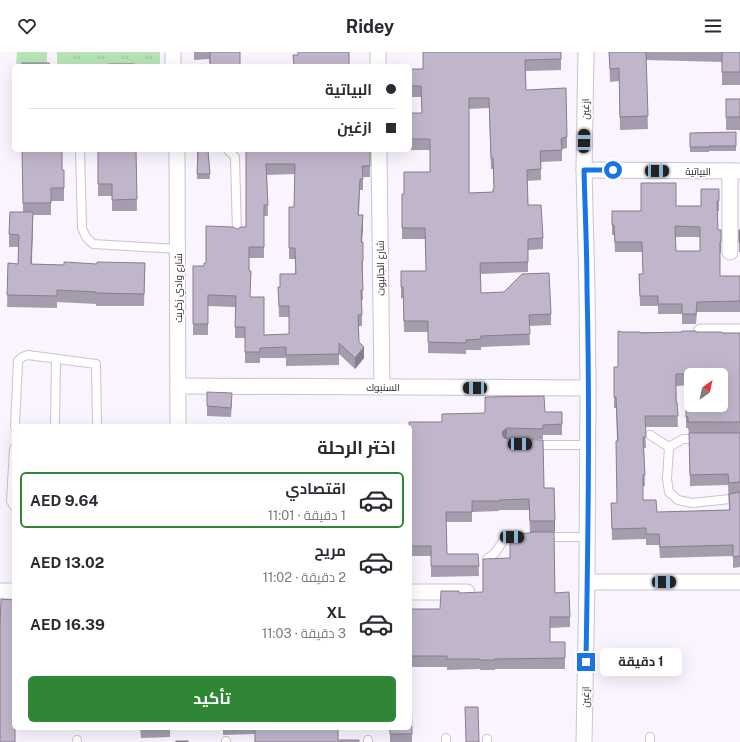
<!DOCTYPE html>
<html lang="ar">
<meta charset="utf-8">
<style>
body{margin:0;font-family:"Public Sans",Cairo,sans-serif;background:#f7f7f7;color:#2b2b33;direction:rtl;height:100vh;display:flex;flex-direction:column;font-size:15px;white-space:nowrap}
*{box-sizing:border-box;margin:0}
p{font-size:13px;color:#7c7c81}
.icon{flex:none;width:22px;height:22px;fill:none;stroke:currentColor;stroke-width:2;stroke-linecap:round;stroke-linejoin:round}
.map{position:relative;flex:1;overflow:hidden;direction:ltr}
.panel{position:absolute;left:12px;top:372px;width:400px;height:306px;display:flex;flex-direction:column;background:#fff;border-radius:6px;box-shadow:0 4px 16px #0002;direction:rtl}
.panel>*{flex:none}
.banner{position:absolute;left:12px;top:12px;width:400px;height:88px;border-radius:6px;box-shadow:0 4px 16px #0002;direction:rtl;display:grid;align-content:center;height:88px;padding:0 16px;background:#fff}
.needle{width:26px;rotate:33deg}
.buttons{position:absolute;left:684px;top:316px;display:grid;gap:8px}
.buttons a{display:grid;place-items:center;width:44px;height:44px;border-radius:6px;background:#fff;box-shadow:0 4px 16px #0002;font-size:20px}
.end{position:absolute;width:18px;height:18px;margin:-9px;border:5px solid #1a73e8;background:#fff;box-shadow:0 0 0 2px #fff}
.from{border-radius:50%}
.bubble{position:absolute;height:28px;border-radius:6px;background:#fff;box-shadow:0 4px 16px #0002;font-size:13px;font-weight:700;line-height:28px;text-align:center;direction:rtl}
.car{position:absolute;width:12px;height:24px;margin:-12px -6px;border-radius:5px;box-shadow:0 0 3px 1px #0007;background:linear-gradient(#222 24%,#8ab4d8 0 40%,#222 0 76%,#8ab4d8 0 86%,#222 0)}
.banner b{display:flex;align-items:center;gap:14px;height:38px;font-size:15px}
.banner b+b{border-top:1px solid #e1e1e2}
.banner i{width:10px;height:10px;background:#2b2b33}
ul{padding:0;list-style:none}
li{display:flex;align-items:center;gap:12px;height:56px;margin:0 8px 6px;padding:0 8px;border:2px solid transparent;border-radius:6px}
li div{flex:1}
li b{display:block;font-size:15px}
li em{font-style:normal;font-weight:700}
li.current{border-color:#2f8736}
li>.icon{width:36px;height:36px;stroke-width:1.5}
h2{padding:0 16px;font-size:18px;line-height:48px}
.primary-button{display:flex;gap:8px;margin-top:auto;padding:8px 16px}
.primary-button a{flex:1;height:46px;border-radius:6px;background:#2f8736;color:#fff;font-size:16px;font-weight:700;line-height:46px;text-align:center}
header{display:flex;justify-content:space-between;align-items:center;height:52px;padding:0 16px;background:#fff;font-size:18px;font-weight:700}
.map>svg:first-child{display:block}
.grass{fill:#b7e4b7}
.park{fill:url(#park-tufts)}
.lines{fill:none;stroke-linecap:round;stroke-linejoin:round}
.service-casing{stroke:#ccc1d6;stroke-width:10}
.minor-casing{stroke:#ccc1d6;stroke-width:17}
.service{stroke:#fff;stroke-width:8}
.minor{stroke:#fff;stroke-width:15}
.wall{fill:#a59cae;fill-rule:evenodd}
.shaded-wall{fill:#867f8d}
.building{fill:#c0b5ca;stroke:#867f8d;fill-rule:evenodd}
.route{stroke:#1a73e8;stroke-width:5}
.labels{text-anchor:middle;stroke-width:3.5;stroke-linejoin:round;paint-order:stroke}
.street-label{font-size:10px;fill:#2b262e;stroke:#fff}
</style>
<header><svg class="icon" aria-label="menu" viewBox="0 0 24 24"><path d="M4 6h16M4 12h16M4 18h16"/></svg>Ridey<svg class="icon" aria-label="heart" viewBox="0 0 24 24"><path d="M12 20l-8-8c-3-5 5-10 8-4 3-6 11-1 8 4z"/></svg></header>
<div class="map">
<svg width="740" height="690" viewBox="0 0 740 690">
<defs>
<pattern id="park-tufts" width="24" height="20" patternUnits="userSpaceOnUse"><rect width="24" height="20" fill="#b7e4b7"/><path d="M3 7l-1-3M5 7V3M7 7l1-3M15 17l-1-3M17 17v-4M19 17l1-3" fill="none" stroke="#9ec39e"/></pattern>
</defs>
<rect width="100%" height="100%" fill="#f9f4fd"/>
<polygon class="grass" points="17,0 47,0 47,14 16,14"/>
<rect class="park" x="57" y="0" width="103" height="14"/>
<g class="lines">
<defs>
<g id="service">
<polyline points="80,98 82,176 86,185 93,192 178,197"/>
<polyline points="228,98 235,105 237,182"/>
<polyline points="15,374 18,309 22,305 28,303 96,312 97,374"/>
<polyline points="55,374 56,307"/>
<polyline points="650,383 669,395"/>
<polyline points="699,387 683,387 669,395 667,427 669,440 678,448 692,451 740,446"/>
<polyline points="534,393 588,393"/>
<polyline points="14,397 11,449 14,454"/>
<polyline points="544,485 588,485"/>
<polyline points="487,507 495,501 505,486 521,485"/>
<polyline points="446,686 446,690"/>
<polyline points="487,687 487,690"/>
<polyline points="77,688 77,690"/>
<polyline points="226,690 226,689"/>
<polyline points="368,690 368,688"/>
<polyline points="650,690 650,685"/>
</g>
<g id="minor">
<polyline points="173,0 173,14"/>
<polyline points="378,0 378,14"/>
<polyline points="177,98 178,374"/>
<polyline points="379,98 382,335"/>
<polyline points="584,118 740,119"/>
<polyline points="730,119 730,200"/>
<polyline points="701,280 740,280"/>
<polyline points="178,334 588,336"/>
<polyline points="587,530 740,530"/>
<polyline points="0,539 14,539"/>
<polyline points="410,540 467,540"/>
<polyline points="584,690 587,530 588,336 587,237 584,118 586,0"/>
</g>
</defs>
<use href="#service" class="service-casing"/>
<use href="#minor" class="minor-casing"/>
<use href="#service" class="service"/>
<use href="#minor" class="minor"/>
</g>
<g class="wall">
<polygon points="194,0 240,0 240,14 210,14 209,7 194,8"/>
<path d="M423,0H561V18L526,19V38L567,85V96L562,97V109L541,110V128L527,129L528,153L543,186V197L528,198V220L481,222V241L551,262V273L529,274L530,293L481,295V298H466V302L428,301V280H404L403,246H401V219H426L425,187H402V142H404L430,120V98H410V61H422L421,45H410V17H423ZM489,56L491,117H493L494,137L493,140L469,141V57Z"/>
<polygon points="609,0 740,0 740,33 722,33 722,10 646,8 648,77 620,78 619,29 610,30"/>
<rect x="726" y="47" width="14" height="31"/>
<polygon points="736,80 736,99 709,99 709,100 690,100 690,81"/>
<polygon points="22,98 62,118 64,118 64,149 51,149 51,163 33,163 32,212 64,213 145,211 144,254 96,254 96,252 57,250 57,256 7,255 8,211 18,212 19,195 9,195 9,182 23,160"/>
<polygon points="98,98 136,98 137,159 112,159 112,144 98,144"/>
<polygon points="195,98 208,98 210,127 197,127 197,99 195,99"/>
<path d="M247,98H370V125H363V138H360L359,163L363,174L362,190H363V219H362L363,248H362V274H359V290L364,306L355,317L339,302V313L286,314V306H260V311H245V286H235V255L208,254V283H193V214H204L206,211L237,177L246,175ZM295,122L294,155L289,166V207H295V222L280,235H278L279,265H289V282L264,283L250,245L249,206H264V164H268L267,123Z"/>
<path d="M719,137V159H717L718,178H721V201H720V224H740V260H697L696,272H682V262H658V254H640L639,222H643L642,200H615L614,183H612V159H641L676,154H701ZM675,185H700V199H676Z"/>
<rect x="739" y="178" width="1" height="22"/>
<path d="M622,280L740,281V515L733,516V504L660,506L659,493H646V487L612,488L611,451H617V389L616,356H614V315H618ZM691,323H721L701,354H686V376H688L689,382L690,434L728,433L729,458L657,460L643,448V434H645L644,396H646L645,375H678L676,334L691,333Z"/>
<polygon points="232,351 231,365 207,364 207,354"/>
<polygon points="545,360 562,360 562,383 543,383 543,387 506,387 544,436 554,436 555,479 554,480 530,480 529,458 499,458 499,459 472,460 472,470 446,470 447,502 478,502 479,524 431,525 431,504 410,504 410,374 442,370"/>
<polygon points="459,541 555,541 570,565 570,575 550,576 550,590 565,590 565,617 495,617 495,618 480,618 480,617 447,618 447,615 410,615 410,557 440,557"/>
<polygon points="140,676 170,676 170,685 141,686"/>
<polygon points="223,676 338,676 338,688 359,690 255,682 223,683"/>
<polygon points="390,676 412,682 412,690 390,690"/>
</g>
<g class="shaded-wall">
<polygon points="33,160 33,173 31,224 31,212"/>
<polygon points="363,163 363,174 361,201 361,190"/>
<polygon points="364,295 364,306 355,317 355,306"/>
<polygon points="507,376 507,387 503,389 502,382 503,379"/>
<polygon points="555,468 555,479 554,480 554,469"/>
</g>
<g class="building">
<rect x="210" y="0" width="30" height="14"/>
<polygon points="298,0 349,0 349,14 294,14 293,3 298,3"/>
<path d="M423,0H561V7L525,8L526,38L566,36L567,85L562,86L561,87L562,98L540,99L541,117L527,118L528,153H541L543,186L528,187V210L480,211L481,241L504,240L522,222L549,221L551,262L529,263L530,282L481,284V287L466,288V291L428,290V269H404L403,235H401V219H426L425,176H402V142H404V120H430V87H410V61H422L421,34H410V17H423ZM469,46H489L491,106H493L494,137H493V140L469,141Z"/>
<polygon points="609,0 646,0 648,64 620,65 619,16 610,17"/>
<rect x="722" y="0" width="18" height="20"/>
<rect x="22" y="11" width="27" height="3"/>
<rect x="109" y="12" width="25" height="2"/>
<rect x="726" y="47" width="14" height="18"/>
<polygon points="736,80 736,94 709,94 709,95 690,95 690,81"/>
<polygon points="22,98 62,98 62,118 64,118 64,136 51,136 51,151 23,151"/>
<polygon points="98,98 136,98 137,147 112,148 112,132 98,132"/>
<polygon points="198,98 208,98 210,122 197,122"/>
<path d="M246,98H370V114H362L363,127H360L358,163H363L361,190H363V209H362L363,238H361L362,263H358L359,290L364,295L355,306L339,291V302L286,303V295L260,296V300H245V275H235L236,244L208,243V272H193V214H204V211H206V174L233,175L237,177L241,175H246ZM266,112H295L294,155H289V196H295L296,222H280V235H278L279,254H289V282L264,283V245H250L251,219H249V195H264V153H268Z"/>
<path d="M641,131H676V154H701V137H719V149H717L718,178H721V190H720V224H740V249L697,250L696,262H682V252H658V244H640L639,222H643L642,190H615L614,173H612V159H641ZM675,174L700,175V199H676Z"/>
<polygon points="10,160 33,160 31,212 64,213 64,210 97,212 97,210 145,211 144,242 96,241 96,240 57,238 57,244 7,243 8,211 18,212 19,183 9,182"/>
<rect x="739" y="178" width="1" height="12"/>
<polygon points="618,279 622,280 640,280 640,281 682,280 682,279 696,279 696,280 722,280 722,281 740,281 740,370 688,370 688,365 686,365 686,354 721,353 721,323 701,323 701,322 676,322 676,350 677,350 678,364 645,364 646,385 643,385 645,423 643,423 643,448 656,448 657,460 730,458 729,442 740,440 740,504 733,505 733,493 660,495 659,482 646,482 646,476 612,477 611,451 617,451 616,389 618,389 616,345 614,345 614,315 618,315"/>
<polygon points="207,340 232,341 231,356 207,354"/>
<polygon points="544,344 545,360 562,360 562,372 543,373 543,377 507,376 503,379 502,382 504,386 507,387 543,388 544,436 554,436 555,468 554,469 530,469 529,447 499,448 499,449 472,449 472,460 446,460 447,502 478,502 479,514 431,514 431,494 410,494 410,374 409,374 409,370 442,370 442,362 485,361 485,345"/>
<polygon points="689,381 740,381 740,430 729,431 728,422 690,423"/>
<polygon points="530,480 554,480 555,541 569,540 570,565 550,565 550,590 565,590 565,606 495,607 495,608 480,608 480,607 447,607 447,604 410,604 410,557 440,557 441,539 459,539 459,541 483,540 483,507 510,506 510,482 530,481"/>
<polygon points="1,547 14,548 14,676 15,676 15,690 0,690 0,574"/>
<polygon points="410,639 411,639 412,682 390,682 390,676 410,676"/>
<polygon points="465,655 478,655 479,690 466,690"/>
<polygon points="255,676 338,676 338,688 359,688 359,690 255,690"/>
<rect x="176" y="689" width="12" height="1"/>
</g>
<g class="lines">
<path class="route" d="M586,610C588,486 590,361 587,237C587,197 585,158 584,118H613"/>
</g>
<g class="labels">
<g class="street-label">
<text transform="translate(585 57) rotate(-89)" y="4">ازغين</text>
<text x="698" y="123">البياتية</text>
<text transform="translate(380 216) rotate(-91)" y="4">شارع الجالبوت</text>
<text transform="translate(178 236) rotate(-90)" y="4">شارع وادي زكريت</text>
<text x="383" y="339">السنبوك</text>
<text transform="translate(585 645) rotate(-89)" y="4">ازغين</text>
</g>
</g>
</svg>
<div class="buttons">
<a><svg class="needle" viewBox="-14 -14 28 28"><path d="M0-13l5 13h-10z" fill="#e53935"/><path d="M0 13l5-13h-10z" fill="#7c7c81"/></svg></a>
</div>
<i class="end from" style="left:613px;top:118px"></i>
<i class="end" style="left:586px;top:610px"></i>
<div class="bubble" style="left:600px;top:596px;width:82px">1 دقيقة</div>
<i class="car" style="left:584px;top:89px;rotate:1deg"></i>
<i class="car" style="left:657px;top:119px;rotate:90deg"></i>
<i class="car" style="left:475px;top:336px;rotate:270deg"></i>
<i class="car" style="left:520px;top:392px;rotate:91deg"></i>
<i class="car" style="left:512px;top:485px;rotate:91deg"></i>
<i class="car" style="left:664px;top:530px;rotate:90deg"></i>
<div class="banner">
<b><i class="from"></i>البياتية</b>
<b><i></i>ازغين</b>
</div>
<section class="panel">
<h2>اختر الرحلة</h2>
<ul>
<li class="current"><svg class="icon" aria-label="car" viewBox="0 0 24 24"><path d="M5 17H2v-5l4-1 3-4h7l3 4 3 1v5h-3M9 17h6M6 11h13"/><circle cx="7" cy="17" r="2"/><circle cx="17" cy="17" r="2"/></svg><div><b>اقتصادي</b><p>1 دقيقة · 11:01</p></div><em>AED 9.64</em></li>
<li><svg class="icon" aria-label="car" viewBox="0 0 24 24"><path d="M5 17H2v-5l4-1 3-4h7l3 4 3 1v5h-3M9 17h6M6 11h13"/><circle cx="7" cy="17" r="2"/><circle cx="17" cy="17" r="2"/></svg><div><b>مريح</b><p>2 دقيقة · 11:02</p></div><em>AED 13.02</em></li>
<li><svg class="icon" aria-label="car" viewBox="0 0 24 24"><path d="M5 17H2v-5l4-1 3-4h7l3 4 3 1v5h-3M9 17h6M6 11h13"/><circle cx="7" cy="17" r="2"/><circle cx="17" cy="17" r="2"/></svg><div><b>XL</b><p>3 دقيقة · 11:03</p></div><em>AED 16.39</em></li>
</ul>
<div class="primary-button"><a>تأكيد</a></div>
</section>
</div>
